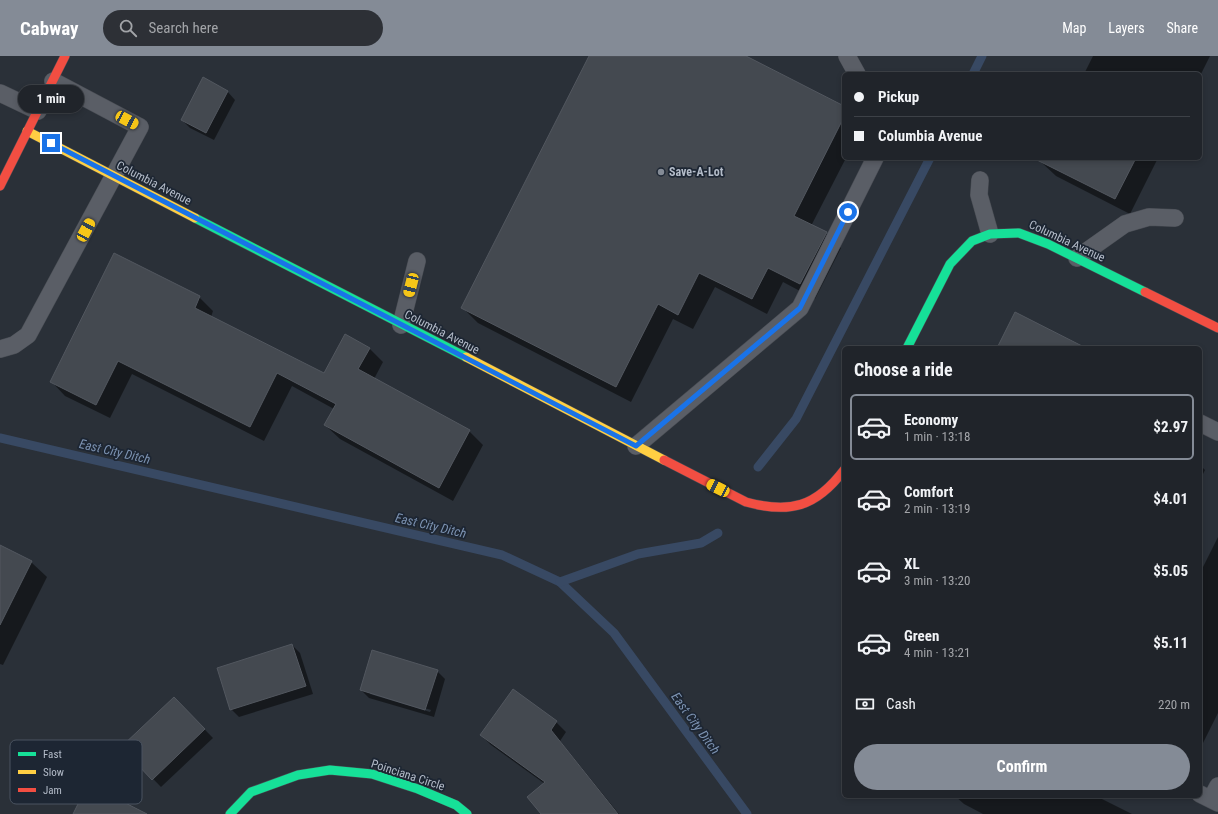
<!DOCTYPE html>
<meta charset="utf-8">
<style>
body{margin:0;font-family:"Roboto Condensed",sans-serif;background:#2d3036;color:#f1f3f6;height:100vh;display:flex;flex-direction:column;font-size:15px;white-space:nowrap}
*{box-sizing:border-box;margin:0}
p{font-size:13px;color:#a2a4a8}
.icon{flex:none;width:22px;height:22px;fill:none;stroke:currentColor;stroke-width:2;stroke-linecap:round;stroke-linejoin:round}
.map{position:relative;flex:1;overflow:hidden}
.details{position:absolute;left:842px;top:290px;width:360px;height:452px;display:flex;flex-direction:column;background:#20242a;border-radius:6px;box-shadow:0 2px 6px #0003,0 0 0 1px #3d4147}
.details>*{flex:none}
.guide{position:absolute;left:842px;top:16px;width:360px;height:88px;border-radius:6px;box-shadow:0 2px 6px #0003,0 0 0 1px #3d4147;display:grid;align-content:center;height:88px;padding:0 12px;background:#20242a}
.end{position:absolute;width:18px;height:18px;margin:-9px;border:5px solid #1a73e8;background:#fff;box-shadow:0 0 0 2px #fff}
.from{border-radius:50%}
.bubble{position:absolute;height:28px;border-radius:14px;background:#20242a;box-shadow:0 2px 6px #0003,0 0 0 1px #3d4147;font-size:13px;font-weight:700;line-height:28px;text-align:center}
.car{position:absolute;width:12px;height:24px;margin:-12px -6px;border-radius:5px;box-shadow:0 0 3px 1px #0007;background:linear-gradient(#f5c518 24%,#345 0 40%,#f5c518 0 76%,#345 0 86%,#f5c518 0)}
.guide b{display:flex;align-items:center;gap:14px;height:38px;font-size:15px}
.guide b+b{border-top:1px solid #3d4147}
.guide i{width:10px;height:10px;background:#f1f3f6}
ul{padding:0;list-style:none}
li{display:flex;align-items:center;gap:12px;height:66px;margin:0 8px 6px;padding:0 4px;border:2px solid transparent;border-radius:6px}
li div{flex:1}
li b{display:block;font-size:15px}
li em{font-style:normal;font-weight:700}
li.active{border-color:#848b96}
li>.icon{width:36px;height:36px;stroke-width:1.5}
h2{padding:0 12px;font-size:18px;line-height:48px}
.pay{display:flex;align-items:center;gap:10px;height:44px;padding:0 12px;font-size:15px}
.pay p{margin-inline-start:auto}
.primary-button{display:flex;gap:8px;margin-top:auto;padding:8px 12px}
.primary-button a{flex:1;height:46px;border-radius:24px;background:#848b96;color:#fff;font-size:16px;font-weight:700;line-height:46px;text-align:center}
header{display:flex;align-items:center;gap:24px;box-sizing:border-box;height:56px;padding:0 20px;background:#848b96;color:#fff}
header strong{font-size:19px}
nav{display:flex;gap:22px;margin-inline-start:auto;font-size:14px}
.search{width:280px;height:36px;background:#2d3036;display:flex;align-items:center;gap:10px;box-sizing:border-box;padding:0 14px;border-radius:22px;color:#a2a4a8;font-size:15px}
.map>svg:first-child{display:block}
.shadow{fill:#0007;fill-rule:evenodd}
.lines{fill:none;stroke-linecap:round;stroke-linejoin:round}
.stream{stroke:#384963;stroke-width:9}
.building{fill:#444950;stroke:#52575f}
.lane-casing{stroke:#484c53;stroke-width:18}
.fast-casing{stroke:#484c53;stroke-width:10}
.slow-casing{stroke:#484c53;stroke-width:10}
.jam-casing{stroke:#484c53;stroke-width:10}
.lane{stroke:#5a5e66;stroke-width:17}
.fast{stroke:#16e098;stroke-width:9}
.slow{stroke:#ffcf43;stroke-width:9}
.jam{stroke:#f24e42;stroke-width:9}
.route{stroke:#1a73e8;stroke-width:5}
.poi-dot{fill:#848b96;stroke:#1d2633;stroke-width:1.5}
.labels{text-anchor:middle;stroke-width:3.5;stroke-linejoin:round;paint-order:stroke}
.poi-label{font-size:12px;font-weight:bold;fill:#b4bcc9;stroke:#1d2633;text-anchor:start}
.street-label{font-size:12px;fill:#b4bcc9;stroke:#1d2633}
.water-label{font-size:13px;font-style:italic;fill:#7c92b1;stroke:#1d2633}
.key{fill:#1d2633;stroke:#4a5360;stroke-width:1}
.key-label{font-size:11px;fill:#b4bcc9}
</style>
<header>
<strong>Cabway</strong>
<div class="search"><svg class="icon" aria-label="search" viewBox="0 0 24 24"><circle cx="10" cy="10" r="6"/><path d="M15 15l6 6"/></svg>Search here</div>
<nav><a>Map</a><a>Layers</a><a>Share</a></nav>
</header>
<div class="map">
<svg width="1218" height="758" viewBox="0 0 1218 758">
<rect width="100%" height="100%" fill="#2a3038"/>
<g class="shadow">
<polygon points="590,0 744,0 844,51 844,102 846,102 811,170 826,177 841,192 815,243 783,226 767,258 715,231 693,273 673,263 631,346 478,267 463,252"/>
<polygon points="1093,0 1210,0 1200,20 1200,18 1084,18"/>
<polygon points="227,35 235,44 214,84 190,72 182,64"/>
<polygon points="1042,102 1158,102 1130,158 1056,120 1040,105"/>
<polygon points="199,241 213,255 211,261 324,318 369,292 383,306 374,323 469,375 483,389 453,445 340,383 325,369 334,353 292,330 264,385 132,318 110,362 65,340 51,325"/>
<polygon points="1200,409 1205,414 1200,424"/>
<polygon points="1218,481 1218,657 1200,693 1200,517"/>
<polygon points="0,490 31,506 47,521 3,609 0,608"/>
<polygon points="292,589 300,597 313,638 239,661 231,653"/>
<path d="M437,615L445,623L434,661L369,642L361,634ZM370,636L431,654L430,656L370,638Z"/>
<polygon points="514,635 556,666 566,676 560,685 619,758 542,758 545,728 491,689 481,679"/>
<polygon points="174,642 213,682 161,731 122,691"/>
<polygon points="955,740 1096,740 1132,758 983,758 964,748"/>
</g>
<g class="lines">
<g class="stream">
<polyline points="973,18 982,0"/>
<polyline points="0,382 502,499 560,526 614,577 747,758"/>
<polyline points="758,411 796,363 930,102"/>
<polyline points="560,526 638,498 701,487 718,477"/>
</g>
</g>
<g class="building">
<polygon points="589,0 746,0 844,50 844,61 794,160 827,176 800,228 768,212 752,243 699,217 678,259 658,248 616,331 461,252"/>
<polygon points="203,21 228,35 206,77 181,64"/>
<polygon points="1033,102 1136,102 1115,143"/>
<polygon points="114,197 200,240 195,252 324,317 345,278 370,292 358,313 470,374 439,432 324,369 336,348 277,317 250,371 118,305 96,349 50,326"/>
<polygon points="1015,256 1086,292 997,292"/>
<polygon points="0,489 32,505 0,569"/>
<polygon points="292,588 306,630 230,654 217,612"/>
<polygon points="372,594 438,614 425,654 360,634"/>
<polygon points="513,633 557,665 551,674 618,758 541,758 527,741 545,726 480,679"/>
<polygon points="174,641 205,673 152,724 121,691"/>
<polygon points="88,728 147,758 73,758"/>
</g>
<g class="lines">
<defs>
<g id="lane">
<polyline points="847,0 857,18"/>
<polyline points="0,37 38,55"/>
<polyline points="980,124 979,139 990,178"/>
<polyline points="1077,202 1125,168 1149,161 1175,162"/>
<polyline points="401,269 417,205"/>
<polyline points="0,293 14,289 28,279 140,71 53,25"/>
<polyline points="1200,367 1218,376"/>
<polyline points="636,390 800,252 875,102"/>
<polyline points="1200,738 1218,747"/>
<polyline points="1211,743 1218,730"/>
</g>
<g id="fast">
<polyline points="195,162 466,301"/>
<polyline points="907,292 950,208 972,185 990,178 1019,177 1048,188 1145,236"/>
<polyline points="230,758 251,736 298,719 330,714 372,718 418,733 456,749 467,758"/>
</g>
<g id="slow">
<polyline points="27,75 195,162"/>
<polyline points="466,301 664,404"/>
</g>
<g id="jam">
<polyline points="0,130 65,0"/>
<polyline points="1145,236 1218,272"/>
<path d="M664,404L746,446C790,458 816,451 844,414"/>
</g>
</defs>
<use href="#lane" class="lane-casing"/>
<use href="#fast" class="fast-casing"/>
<use href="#slow" class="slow-casing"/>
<use href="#jam" class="jam-casing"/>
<use href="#lane" class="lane"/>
<use href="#fast" class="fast"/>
<use href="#slow" class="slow"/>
<use href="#jam" class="jam"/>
</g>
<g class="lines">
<polyline class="route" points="51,87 636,390 800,252 848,156"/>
</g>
<circle class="poi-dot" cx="661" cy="116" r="4"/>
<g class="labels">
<g class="poi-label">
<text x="669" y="120">Save-A-Lot</text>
</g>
<g class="street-label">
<text transform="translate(154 127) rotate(27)" y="4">Columbia Avenue</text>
<text transform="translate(1067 185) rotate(25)" y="4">Columbia Avenue</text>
<text transform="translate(442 276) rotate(27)" y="4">Columbia Avenue</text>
<text transform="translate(408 719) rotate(18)" y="4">Poinciana Circle</text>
</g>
<g class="water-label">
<text transform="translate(115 395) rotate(13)" y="5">East City Ditch</text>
<text transform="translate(431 469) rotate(13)" y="5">East City Ditch</text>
<text transform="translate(696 667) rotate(54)" y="5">East City Ditch</text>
</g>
</g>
<rect x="10" y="684" width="132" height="64" rx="6" class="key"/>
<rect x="18" y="696" width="18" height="4" fill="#16e098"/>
<rect x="18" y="714" width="18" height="4" fill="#ffcf43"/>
<rect x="18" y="732" width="18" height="4" fill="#f24e42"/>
<g class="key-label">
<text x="43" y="702">Fast</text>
<text x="43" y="720">Slow</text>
<text x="43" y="738">Jam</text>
</g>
</svg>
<i class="end from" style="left:848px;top:156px"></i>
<i class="end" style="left:51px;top:87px"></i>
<div class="bubble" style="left:18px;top:29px;width:66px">1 min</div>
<i class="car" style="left:127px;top:64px;rotate:118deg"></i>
<i class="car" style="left:86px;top:174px;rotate:28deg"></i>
<i class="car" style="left:411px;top:229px;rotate:194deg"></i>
<i class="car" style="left:718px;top:432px;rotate:297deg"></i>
<div class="guide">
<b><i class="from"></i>Pickup</b>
<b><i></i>Columbia Avenue</b>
</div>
<section class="details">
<h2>Choose a ride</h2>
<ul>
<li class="active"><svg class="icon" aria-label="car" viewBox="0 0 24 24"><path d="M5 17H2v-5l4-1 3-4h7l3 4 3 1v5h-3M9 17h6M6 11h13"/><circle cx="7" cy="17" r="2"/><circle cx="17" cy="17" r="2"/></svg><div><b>Economy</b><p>1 min · 13:18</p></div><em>$2.97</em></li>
<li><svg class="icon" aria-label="car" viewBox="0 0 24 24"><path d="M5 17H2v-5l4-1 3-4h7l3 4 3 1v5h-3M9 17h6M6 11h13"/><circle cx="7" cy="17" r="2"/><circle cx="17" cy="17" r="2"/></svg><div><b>Comfort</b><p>2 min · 13:19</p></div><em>$4.01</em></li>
<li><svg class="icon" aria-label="car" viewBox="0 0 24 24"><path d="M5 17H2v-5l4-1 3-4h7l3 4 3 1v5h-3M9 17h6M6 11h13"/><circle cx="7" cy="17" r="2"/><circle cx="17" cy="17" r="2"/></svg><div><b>XL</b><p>3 min · 13:20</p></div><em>$5.05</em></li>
<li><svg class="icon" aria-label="car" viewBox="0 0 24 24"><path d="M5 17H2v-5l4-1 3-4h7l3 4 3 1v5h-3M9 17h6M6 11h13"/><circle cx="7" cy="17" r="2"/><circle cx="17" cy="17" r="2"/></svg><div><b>Green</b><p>4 min · 13:21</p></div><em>$5.11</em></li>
</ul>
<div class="pay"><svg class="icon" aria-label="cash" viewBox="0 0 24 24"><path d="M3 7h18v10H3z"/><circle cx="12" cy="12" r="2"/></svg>Cash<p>220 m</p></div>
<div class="primary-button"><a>Confirm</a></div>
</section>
</div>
